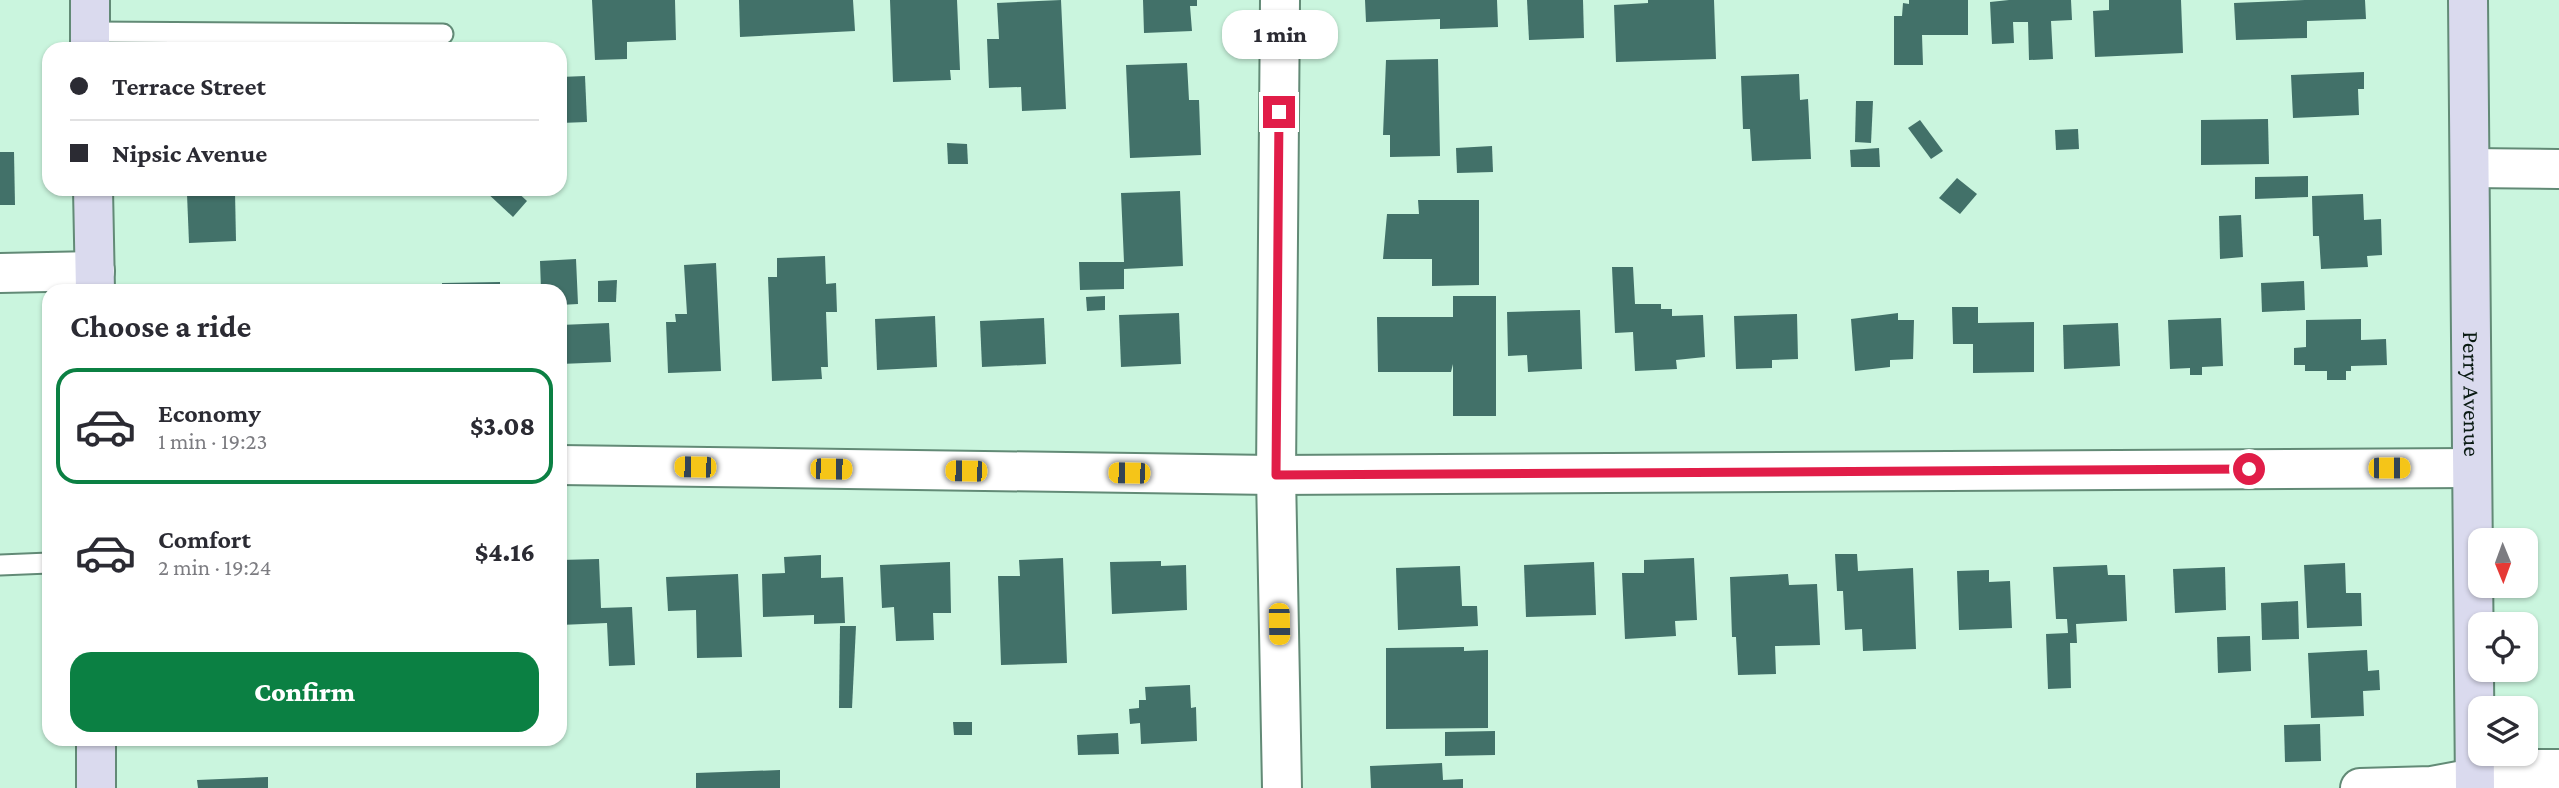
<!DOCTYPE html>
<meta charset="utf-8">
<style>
body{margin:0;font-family:"Crimson Pro",serif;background:#f7f7f7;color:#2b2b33;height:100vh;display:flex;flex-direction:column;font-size:26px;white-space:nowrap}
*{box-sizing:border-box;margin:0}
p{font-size:23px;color:#7c7c81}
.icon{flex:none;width:38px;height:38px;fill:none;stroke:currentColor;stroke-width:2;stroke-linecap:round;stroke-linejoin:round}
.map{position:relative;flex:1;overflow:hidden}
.drawer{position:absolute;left:42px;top:284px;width:525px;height:462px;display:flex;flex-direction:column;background:#fff;border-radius:21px;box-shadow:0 2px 5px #0004}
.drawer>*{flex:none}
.guide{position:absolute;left:42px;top:42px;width:525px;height:154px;border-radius:21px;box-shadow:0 2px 5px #0004;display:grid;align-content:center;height:154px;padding:0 28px;background:#fff}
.needle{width:46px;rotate:179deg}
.tools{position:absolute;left:2468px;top:528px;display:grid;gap:14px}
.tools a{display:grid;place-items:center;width:70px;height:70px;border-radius:14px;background:#fff;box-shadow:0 2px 5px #0004;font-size:35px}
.end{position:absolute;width:32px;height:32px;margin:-16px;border:9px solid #e11d48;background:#fff;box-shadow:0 0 0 4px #fff}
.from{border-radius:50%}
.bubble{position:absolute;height:49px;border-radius:21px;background:#fff;box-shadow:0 2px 5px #0004;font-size:23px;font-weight:800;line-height:49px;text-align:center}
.car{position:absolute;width:21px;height:42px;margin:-21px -10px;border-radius:9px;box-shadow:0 0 5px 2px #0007;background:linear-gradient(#f5c518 24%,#345 0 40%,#f5c518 0 76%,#345 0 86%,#f5c518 0)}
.guide b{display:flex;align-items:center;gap:24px;height:66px;font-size:26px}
.guide b+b{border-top:2px solid #e1e1e2}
.guide i{width:18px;height:18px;background:#2b2b33}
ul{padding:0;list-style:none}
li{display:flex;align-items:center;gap:21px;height:116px;margin:0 14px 10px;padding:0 14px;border:4px solid transparent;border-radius:21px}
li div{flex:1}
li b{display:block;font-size:26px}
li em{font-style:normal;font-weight:800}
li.active{border-color:#0b8043}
li>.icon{width:63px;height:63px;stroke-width:1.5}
h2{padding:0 28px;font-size:32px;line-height:84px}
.action{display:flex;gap:14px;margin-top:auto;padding:14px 28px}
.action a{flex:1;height:80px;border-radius:21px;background:#0b8043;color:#fff;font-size:28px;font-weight:800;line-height:80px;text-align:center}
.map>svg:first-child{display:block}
.building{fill:#427169}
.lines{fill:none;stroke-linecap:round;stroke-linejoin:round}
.lane-casing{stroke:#628a76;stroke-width:23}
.street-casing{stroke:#628a76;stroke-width:42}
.secondary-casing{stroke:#628a76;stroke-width:42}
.lane{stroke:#fff;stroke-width:19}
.street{stroke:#fff;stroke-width:38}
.secondary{stroke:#dadaee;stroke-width:38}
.route{stroke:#e11d48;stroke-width:9}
.labels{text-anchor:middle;stroke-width:5;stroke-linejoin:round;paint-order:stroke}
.street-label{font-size:24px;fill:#0a1b13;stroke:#e4fdf0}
</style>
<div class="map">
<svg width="2559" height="788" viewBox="0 0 2559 788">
<rect width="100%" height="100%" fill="#caf5de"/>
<g class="building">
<polygon points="592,0 675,0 676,40 627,42 627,59 595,60"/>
<polygon points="739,0 853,0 855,31 740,37"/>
<polygon points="890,0 957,0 960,70 950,70 951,80 893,82"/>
<polygon points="1061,0 1066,109 1022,111 1021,87 989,88 987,39 999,39 997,3"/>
<polygon points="1143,0 1197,0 1197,6 1190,6 1192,31 1144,33"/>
<polygon points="1365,0 1497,0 1498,27 1440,29 1440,19 1366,22"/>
<polygon points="1527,0 1583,0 1584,38 1529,40"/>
<polygon points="1648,0 1714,0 1716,59 1616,62 1614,5 1648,3"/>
<polygon points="1909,0 1968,0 1968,35 1922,35 1923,65 1894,65 1894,16 1902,16 1903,3 1909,4"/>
<polygon points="2009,0 2071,0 2072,20 2051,21 2053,59 2029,60 2028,22 2013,22 2014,43 1992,44 1990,2"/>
<polygon points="2109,0 2181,0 2183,53 2095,57 2093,11 2109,10"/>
<polygon points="2305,0 2365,0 2366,19 2307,21 2307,38 2236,40 2234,3"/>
<polygon points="1438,59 1440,156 1390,157 1390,135 1383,135 1386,60"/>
<polygon points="1187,63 1189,100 1199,100 1201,155 1130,158 1126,65"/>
<polygon points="2364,72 2364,89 2358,89 2359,115 2293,118 2291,75"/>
<polygon points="1799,74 1800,100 1808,99 1811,159 1752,161 1750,129 1743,129 1741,76"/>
<polygon points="585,76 587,122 560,123 560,77"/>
<polygon points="1856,101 1873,101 1871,143 1855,142"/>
<polygon points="2268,119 2269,164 2201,165 2201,120"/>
<polygon points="1920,120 1943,151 1931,159 1908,128"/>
<polygon points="2078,129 2079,149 2056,150 2055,130"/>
<polygon points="947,143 967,144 968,164 948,164"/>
<polygon points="1492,146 1493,172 1457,173 1456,148"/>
<polygon points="1879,148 1880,167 1851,167 1850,150"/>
<polygon points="0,152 14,152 15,205 0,205"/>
<polygon points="2308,176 2308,197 2255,199 2255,177"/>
<polygon points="1957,178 1977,194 1960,214 1939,198"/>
<polygon points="487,189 514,189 527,201 513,217 485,191"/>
<polygon points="1180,191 1183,266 1124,269 1124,289 1080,290 1079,262 1124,262 1121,193"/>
<polygon points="235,192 236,241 189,243 187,194"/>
<polygon points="2363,194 2364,220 2381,219 2382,255 2367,256 2368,267 2321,269 2319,236 2313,236 2312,196"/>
<polygon points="1418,200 1479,200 1479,285 1432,286 1432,259 1383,259 1387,214 1419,214"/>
<polygon points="2241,215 2243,257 2220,259 2219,216"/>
<polygon points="825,256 826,284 836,283 837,312 826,312 828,367 821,367 822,379 772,381 768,277 777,277 777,258"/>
<polygon points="576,259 578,304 560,305 560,290 541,290 540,261"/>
<polygon points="716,263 721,371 668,373 666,322 676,322 675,314 687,314 684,265"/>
<polygon points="1612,267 1633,267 1635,304 1661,304 1661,309 1672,309 1672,316 1703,315 1705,357 1676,360 1677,369 1635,371 1633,332 1615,333"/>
<polygon points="617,280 616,302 598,302 598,281"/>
<polygon points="2304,281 2305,310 2262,312 2261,283"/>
<polygon points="500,282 500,290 442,290 442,283"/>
<polygon points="1105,296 1105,310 1087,311 1086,297"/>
<polygon points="1453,296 1496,296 1496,416 1453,416 1453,364 1451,372 1378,372 1377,317 1453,317"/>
<polygon points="1952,307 1978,307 1978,323 2034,322 2034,372 1973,373 1973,344 1953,344"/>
<polygon points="1580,310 1582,369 1528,372 1527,355 1508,356 1507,312"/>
<polygon points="1179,313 1181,364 1121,367 1119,315"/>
<polygon points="1898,313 1898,320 1914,320 1913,359 1890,360 1890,367 1855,371 1851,319"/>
<polygon points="1797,314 1798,359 1772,360 1772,368 1736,369 1734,316"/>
<polygon points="935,316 937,367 877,370 875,319"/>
<polygon points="1044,318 1046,364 982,367 980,321"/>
<polygon points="2221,318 2223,366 2202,367 2202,375 2190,375 2190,368 2170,369 2168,320"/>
<polygon points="2361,319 2361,340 2386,339 2387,365 2351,366 2351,371 2346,371 2346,380 2327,380 2327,371 2305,371 2305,365 2294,365 2294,348 2306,347 2306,320"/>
<polygon points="609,323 611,362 560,364 560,325"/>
<polygon points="2118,323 2120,366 2064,369 2063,325"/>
<polygon points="1835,554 1857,554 1858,571 1913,568 1916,649 1863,651 1862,629 1845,630 1843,591 1837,591"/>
<polygon points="821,555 821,578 843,577 845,623 814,624 814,615 763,617 762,574 785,573 784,557"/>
<polygon points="1063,558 1067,663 1001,665 998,576 1020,576 1019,560"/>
<polygon points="1694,558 1697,620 1675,621 1676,636 1625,639 1622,573 1644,573 1644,560"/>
<polygon points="599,559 601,608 632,607 635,665 609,666 607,623 560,625 560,560"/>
<polygon points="1161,561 1161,566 1186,565 1187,610 1112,614 1110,562"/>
<polygon points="950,562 951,613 933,613 934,640 896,641 894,607 882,608 880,565"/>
<polygon points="1594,562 1596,615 1526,617 1524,565"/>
<polygon points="2345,563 2346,593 2361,593 2362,626 2307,628 2304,565"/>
<polygon points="2107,565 2108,575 2125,575 2127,621 2076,624 2077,643 2070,643 2071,688 2048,689 2046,634 2068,633 2067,619 2056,619 2053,567"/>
<polygon points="1460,566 1462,606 1477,606 1478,626 1398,630 1396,568"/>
<polygon points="2225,567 2226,610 2175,613 2173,569"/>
<polygon points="1989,570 1989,582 2010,581 2012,628 1959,630 1957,571"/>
<polygon points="738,574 742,657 697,658 696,610 668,611 666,577"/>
<polygon points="1788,574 1789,585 1817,584 1820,645 1775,646 1776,674 1738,675 1736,637 1732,637 1730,577"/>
<polygon points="2298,601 2299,639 2262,640 2261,603"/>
<polygon points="840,626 856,626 852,708 839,708"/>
<polygon points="2250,636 2251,671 2218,673 2217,637"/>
<polygon points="1464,647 1464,651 1488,650 1488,728 1386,729 1386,648"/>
<polygon points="2367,650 2368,671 2379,670 2380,690 2363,691 2364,716 2311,718 2308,653"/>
<polygon points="1190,685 1191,708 1196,707 1197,741 1141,744 1140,723 1130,724 1129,709 1139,708 1139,700 1146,700 1145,687"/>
<polygon points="953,722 972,722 972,735 954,735"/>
<polygon points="2320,724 2321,761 2285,762 2284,725"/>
<polygon points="1495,731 1495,755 1445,756 1445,732"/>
<polygon points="1118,733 1119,754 1078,755 1077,735"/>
<polygon points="229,738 266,738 266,743 229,744"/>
<polygon points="1442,763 1443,780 1463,779 1463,788 1371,788 1370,766"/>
<polygon points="780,770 780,788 696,788 696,773"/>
<polygon points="268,777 268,788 198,788 197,780"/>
</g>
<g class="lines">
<defs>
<g id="lane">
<polyline points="90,32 443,34"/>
<polyline points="0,565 49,563"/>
</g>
<g id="street">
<polyline points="1280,0 1276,475 1282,788"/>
<polyline points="2470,168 2559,169"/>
<polyline points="0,273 95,271"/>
<polyline points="560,465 1276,475 2472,468"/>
<polyline points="2360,788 2432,786 2522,769 2559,769"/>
</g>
<g id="secondary">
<polyline points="90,0 90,49"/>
<path id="s1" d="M2468,0L2475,788"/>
<polyline points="93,189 95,290"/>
<polyline points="96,738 96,788"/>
</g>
</defs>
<use href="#lane" class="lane-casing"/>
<use href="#street" class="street-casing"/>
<use href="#secondary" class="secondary-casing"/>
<use href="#lane" class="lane"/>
<use href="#street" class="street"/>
<use href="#secondary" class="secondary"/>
</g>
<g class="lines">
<polyline class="route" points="1279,112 1276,475 2249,469"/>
</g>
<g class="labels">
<g class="street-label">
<text dy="8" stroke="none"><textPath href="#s1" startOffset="394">Perry Avenue</textPath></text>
</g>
</g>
</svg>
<div class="tools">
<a><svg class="needle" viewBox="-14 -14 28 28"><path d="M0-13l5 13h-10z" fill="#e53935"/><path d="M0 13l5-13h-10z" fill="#7c7c81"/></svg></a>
<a><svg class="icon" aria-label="locate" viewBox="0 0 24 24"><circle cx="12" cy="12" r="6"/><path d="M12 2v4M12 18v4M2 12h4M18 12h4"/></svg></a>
<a><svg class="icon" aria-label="layers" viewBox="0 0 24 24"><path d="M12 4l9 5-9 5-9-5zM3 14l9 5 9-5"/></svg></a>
</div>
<i class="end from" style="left:2249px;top:469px"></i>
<i class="end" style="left:1279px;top:112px"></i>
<div class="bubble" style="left:1222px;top:10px;width:116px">1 min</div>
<i class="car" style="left:695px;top:467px;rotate:271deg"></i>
<i class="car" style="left:2389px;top:468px;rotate:90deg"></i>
<i class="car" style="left:831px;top:469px;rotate:91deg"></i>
<i class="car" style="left:966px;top:471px;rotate:271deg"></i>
<i class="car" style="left:1129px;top:473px;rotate:271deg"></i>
<i class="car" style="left:1279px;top:624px;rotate:179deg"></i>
<div class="guide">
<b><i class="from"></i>Terrace Street</b>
<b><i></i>Nipsic Avenue</b>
</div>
<section class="drawer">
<h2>Choose a ride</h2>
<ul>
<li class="active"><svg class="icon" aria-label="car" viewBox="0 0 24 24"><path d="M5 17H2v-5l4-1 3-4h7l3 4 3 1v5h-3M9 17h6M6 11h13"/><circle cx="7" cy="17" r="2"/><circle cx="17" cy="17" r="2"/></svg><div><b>Economy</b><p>1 min · 19:23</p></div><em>$3.08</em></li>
<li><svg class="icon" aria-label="car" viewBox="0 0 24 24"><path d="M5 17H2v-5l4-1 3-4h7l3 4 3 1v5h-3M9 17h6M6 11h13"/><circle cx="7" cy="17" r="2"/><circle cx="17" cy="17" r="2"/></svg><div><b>Comfort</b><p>2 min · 19:24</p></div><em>$4.16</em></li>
</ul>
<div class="action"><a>Confirm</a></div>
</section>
</div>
